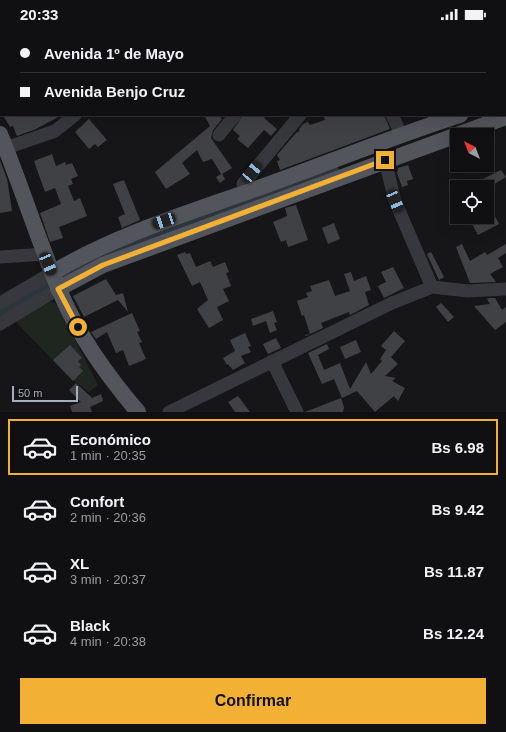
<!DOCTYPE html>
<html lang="es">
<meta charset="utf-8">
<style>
body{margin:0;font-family:Helvetica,sans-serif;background:#1e1e20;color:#f1f3f6;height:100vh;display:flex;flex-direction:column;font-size:15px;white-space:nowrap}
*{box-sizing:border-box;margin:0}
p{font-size:13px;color:#9c9d9f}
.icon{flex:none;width:22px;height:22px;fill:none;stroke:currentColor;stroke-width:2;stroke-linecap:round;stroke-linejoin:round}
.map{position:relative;height:384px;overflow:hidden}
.panel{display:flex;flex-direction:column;background:#101012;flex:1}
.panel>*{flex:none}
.top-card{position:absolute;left:0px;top:0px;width:506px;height:88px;box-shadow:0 4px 16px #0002,0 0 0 1px #303032;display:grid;align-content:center;height:88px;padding:0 20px;background:#101012}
.needle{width:26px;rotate:318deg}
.tools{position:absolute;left:450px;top:100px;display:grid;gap:8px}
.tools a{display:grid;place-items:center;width:44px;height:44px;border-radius:0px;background:#101012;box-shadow:0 4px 16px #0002,0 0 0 1px #303032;font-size:20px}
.scale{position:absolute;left:12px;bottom:10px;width:66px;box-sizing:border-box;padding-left:4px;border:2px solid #a8adb8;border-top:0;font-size:11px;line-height:14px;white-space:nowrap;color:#a8adb8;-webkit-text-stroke:3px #111113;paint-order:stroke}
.end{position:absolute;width:18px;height:18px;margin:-9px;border:5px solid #f2b134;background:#111;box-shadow:0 0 0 2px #111}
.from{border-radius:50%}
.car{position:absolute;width:12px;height:24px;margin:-12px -6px;border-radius:5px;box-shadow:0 0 3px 1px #0007;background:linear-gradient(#222 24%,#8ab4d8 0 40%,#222 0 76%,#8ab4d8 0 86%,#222 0)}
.top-card b{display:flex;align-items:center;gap:14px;height:38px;font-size:15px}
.top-card b+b{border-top:1px solid #303032}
.top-card i{width:10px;height:10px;background:#f1f3f6}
ul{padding:7px 0 0;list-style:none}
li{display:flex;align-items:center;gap:12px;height:56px;margin:0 8px 6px;padding:0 12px;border:2px solid transparent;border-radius:0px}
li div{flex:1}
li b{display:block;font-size:15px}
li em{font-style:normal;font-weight:700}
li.selected{border-color:#f2b134}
li>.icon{width:36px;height:36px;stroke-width:1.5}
.action{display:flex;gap:8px;margin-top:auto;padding:8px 20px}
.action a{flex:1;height:46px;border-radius:0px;background:#f2b134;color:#111;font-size:16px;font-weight:700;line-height:46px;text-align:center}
.status{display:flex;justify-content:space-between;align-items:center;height:28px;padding:0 20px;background:#101012;direction:ltr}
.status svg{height:11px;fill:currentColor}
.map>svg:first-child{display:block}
.green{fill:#1e261f}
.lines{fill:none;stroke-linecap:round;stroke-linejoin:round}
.canal{stroke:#2c353c;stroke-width:9}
.building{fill:#404145}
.minor{stroke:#37383d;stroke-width:13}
.major{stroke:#53555c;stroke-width:16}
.route{stroke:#f2b134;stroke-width:5}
</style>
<div class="status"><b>20:33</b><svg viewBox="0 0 49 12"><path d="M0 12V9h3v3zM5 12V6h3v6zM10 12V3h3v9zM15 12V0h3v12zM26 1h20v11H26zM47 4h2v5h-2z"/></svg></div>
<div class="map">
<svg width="506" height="384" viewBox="0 0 506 384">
<rect width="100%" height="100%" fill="#161618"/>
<polygon class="green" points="48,273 56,275 98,357 89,364 68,348 15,293"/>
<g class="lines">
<g class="canal">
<polyline points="64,248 120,220 335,143"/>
<polyline points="0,287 45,259"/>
</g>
</g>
<g class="building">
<polygon points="3,87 62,87 36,101 17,108 13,98 10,99"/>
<polygon points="204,87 219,87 222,91 213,102 211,110 232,140 222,146 225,151 220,155 216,149 221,146 212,131 203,134 197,122 182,135 190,146 166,161 155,144 210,98"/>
<polygon points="243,87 269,87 264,90 277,101 271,108 264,102 248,120 237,111 240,108 233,102"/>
<polygon points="323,87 384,87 390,101 280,142 277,133 280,132 277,127 296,105 300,103 299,101 303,96 308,94 310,97 325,92"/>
<polygon points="89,91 107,112 98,119 95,116 89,121 75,104"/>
<polygon points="52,126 56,138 65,134 66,137 72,135 78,148 71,151 73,156 68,158 74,173 80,170 87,188 59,199 63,210 50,214 40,185 61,176 55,160 45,164 34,133"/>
<polygon points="0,132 7,151 12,183 0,185"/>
<polygon points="408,137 413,151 407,153 408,157 402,159 397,145 398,140"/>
<polygon points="501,142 506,149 488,160 483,151"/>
<polygon points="124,152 140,192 122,200 118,189 125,186 113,156"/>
<polygon points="296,177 308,212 288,219 286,212 281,214 273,194 287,188 285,180"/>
<polygon points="492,182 499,196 478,207 471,194 480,189 487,189 487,185"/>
<polygon points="334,195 340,211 328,216 322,200"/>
<polygon points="462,216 470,233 485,224 487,227 506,216 506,225 498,230 503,239 490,246 496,254 470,255 456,219"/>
<polygon points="185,224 186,226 190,225 196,239 210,233 213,239 225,234 229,244 226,245 231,258 223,261 229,273 217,279 223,292 209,300 197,281 208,272 200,254 192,258 177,227"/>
<polygon points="431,224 444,249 439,252 427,226"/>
<polygon points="393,239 404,260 384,270 378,258 386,254 381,244"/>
<polygon points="351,244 354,253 366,248 371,262 365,264 369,277 350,287 349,284 321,295 323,300 306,308 305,307 310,306 304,287 302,288 297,273 308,269 306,265 312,263 310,258 329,252 335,268 350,263 344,246"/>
<polygon points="106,251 116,267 123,265 128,284 118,272 84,289 73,268"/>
<polygon points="489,270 495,270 502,282 506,279 506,294 495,302 474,278 490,276 487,271"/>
<polygon points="441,275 454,289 448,294 436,279"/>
<polygon points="273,283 277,294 274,295 277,302 270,305 266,293 253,298 251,291"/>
<polygon points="132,285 140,303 137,304 142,314 139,315 146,331 129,338 123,322 116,325 107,304 96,311 91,304"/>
<polygon points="394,303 405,313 391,329 398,336 385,348 396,350 392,353 405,360 398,373 394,368 375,384 357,363 342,370 334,351 322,356 308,325 327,316 329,321 318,327 324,342 340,335 350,361 366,334 371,346 382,333 380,331 386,322 381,318"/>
<polygon points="245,305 251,318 248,319 251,324 241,328 245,335 233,342 228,336 227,337 223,330 235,323 230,312"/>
<polygon points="276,310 281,320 268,326 263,316"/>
<polygon points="356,312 361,324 345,331 340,319"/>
<polygon points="70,317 82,330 78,333 81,337 79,339 83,343 73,353 53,332"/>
<polygon points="76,355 92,370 101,366 103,373 90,379 92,384 72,384 70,378 81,374 69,362"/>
<polygon points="238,368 250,384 235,384 228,374"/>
<polygon points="341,370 344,379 343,384 305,384"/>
</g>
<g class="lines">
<g class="minor">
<polyline points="332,0 333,1"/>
<polyline points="120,1 120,0"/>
<polyline points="301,1 302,0"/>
<polyline points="392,87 401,106"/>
<polyline points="219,107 235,87"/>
<polyline points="6,120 55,103 75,87"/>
<polyline points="385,132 395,173 432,259"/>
<polyline points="245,165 243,156 300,87"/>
<polyline points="0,229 45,226"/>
<polyline points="0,275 52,245"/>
<polyline points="0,296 58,261"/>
<polyline points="272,333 297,384"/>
<polyline points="169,384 392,275 432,259 468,263 506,261"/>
</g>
<g class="major">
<polyline points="505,73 506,72"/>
<path d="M0,106C21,157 37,209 58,259C77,306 106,346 138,384"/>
<polyline points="457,107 506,89"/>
<path d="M52,245C114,208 182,187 250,163C320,138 389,110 460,87"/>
<polyline points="58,261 103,237 457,107"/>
</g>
</g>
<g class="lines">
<polyline class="route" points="78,299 58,261 103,237 385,132"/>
</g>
</svg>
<div class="tools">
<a><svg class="needle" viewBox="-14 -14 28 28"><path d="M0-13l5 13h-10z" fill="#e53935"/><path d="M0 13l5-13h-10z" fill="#9c9d9f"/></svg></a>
<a><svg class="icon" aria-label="locate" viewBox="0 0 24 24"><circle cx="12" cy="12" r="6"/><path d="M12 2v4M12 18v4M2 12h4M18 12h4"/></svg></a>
</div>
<div class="scale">50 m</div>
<i class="end from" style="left:78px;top:299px"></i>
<i class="end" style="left:385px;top:132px"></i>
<i class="car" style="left:252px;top:144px;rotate:40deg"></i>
<i class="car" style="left:395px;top:173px;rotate:157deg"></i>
<i class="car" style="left:164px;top:193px;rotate:251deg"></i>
<i class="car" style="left:48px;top:236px;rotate:157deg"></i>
<div class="top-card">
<b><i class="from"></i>Avenida 1º de Mayo</b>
<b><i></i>Avenida Benjo Cruz</b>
</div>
</div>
<section class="panel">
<ul>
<li class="selected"><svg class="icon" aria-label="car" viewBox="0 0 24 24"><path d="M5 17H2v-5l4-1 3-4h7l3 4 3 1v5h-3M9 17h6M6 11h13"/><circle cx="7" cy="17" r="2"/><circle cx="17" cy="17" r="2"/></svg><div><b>Económico</b><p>1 min · 20:35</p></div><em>Bs 6.98</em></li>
<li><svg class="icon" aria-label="car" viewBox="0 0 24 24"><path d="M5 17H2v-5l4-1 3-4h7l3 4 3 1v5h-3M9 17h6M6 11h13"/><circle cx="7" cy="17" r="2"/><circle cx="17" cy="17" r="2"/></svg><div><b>Confort</b><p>2 min · 20:36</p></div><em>Bs 9.42</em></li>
<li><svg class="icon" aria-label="car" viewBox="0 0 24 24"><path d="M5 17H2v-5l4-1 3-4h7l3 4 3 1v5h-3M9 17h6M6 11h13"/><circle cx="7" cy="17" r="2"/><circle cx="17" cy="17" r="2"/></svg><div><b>XL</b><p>3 min · 20:37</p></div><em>Bs 11.87</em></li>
<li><svg class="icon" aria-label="car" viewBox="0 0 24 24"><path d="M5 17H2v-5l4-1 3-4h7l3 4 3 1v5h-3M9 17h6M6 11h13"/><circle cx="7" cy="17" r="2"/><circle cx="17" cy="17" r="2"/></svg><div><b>Black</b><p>4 min · 20:38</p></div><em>Bs 12.24</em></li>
</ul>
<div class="action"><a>Confirmar</a></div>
</section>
